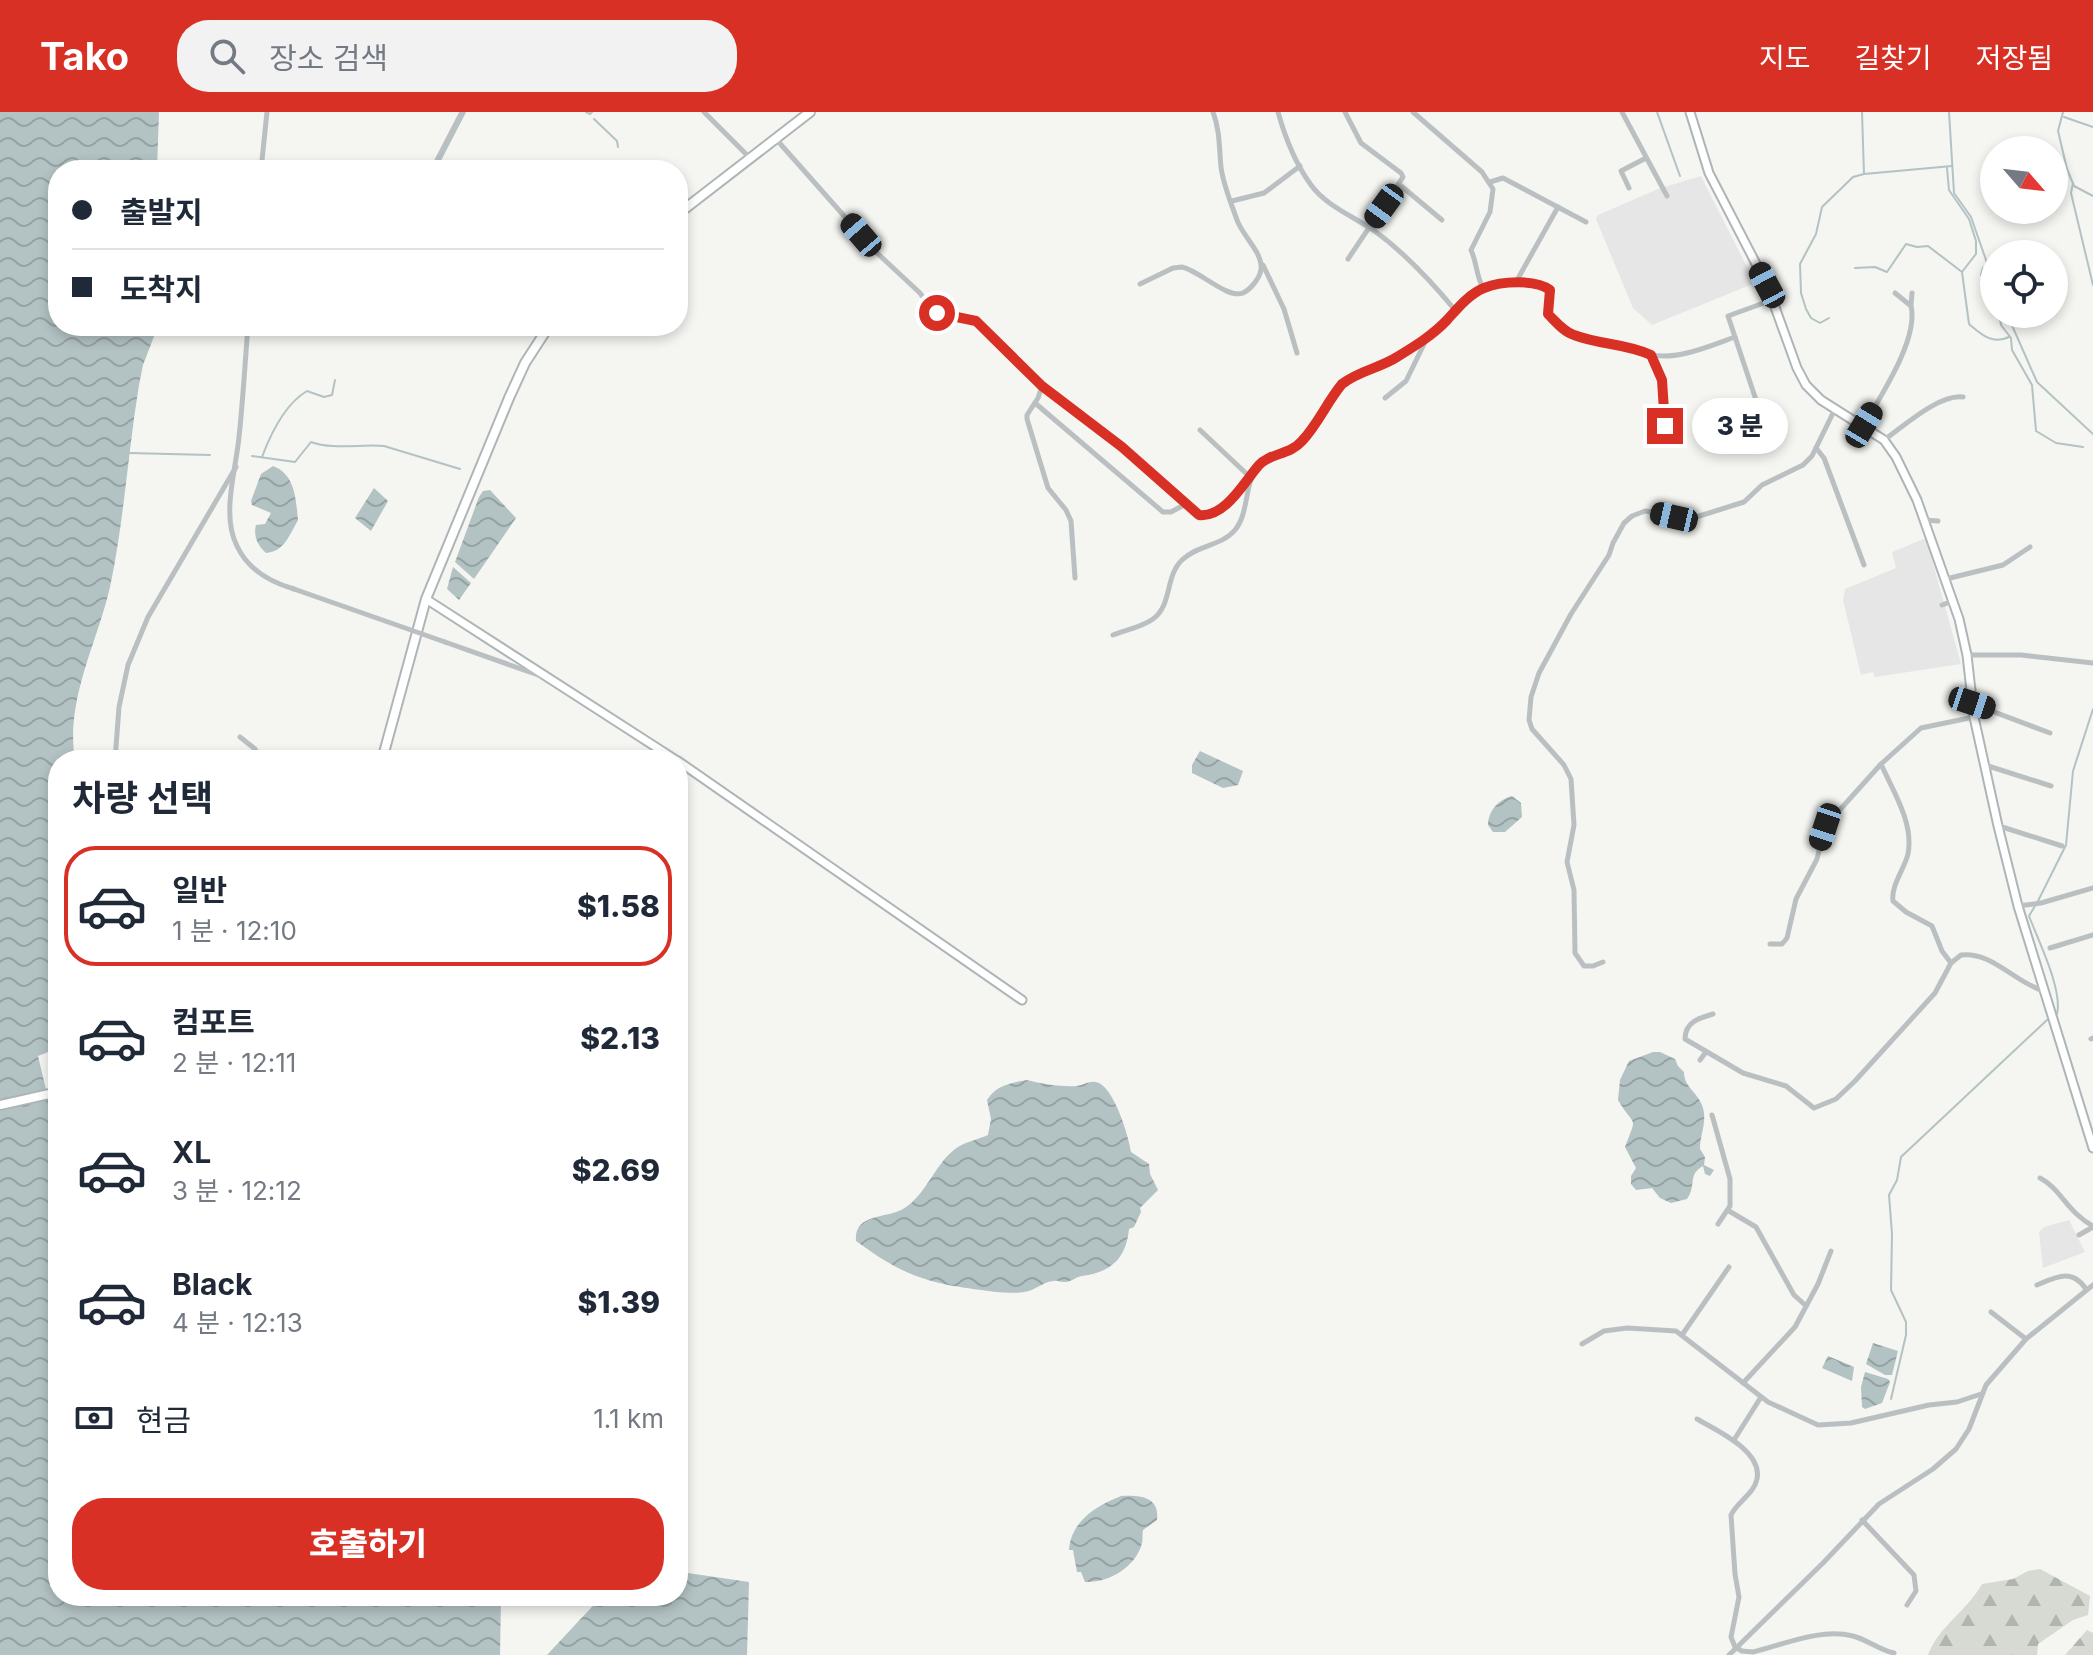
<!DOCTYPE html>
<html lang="ko">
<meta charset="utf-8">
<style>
body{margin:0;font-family:Inter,"Noto Sans KR",sans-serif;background:#f2f2f3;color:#1f2937;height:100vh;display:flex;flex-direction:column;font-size:30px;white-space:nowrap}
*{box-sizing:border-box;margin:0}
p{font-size:26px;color:#747a83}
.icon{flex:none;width:44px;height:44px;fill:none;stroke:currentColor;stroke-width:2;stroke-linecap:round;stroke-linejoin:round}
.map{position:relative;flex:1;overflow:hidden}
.drawer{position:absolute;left:48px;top:638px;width:640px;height:856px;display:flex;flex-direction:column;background:#fff;border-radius:32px;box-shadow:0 4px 12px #0003}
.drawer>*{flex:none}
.hud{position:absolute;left:48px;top:48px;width:640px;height:176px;border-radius:32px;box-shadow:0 4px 12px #0003;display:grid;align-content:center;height:176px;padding:0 24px;background:#fff}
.needle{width:52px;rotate:118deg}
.fabs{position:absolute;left:1980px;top:24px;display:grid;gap:16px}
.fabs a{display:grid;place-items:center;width:88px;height:88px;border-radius:50%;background:#fff;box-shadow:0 4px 12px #0003;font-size:40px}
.end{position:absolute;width:36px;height:36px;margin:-18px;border:10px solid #d93025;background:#fff;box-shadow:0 0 0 4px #fff}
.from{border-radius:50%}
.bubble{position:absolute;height:56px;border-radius:28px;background:#fff;box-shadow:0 4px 12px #0003;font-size:26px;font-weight:800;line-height:56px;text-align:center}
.car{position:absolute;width:24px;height:48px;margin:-24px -12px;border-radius:10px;box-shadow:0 0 6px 2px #0007;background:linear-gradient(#222 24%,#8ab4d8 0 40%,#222 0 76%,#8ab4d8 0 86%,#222 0)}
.hud b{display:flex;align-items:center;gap:28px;height:76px;font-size:30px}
.hud b+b{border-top:2px solid #e0e1e3}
.hud i{width:20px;height:20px;background:#1f2937}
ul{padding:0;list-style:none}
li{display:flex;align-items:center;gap:24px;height:120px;margin:0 16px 12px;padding:0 8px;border:4px solid transparent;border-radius:32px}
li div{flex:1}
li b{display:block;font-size:30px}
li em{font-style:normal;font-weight:800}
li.active{border-color:#d93025}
li>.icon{width:72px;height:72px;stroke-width:1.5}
h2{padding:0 24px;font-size:36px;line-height:96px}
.pay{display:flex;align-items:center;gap:20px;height:88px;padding:0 24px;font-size:30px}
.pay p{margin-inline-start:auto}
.action{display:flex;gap:16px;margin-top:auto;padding:16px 24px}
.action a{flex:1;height:92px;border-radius:32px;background:#d93025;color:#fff;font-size:32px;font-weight:800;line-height:92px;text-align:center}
header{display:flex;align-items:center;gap:48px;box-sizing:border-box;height:112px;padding:0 40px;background:#d93025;color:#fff}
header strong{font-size:38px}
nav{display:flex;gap:44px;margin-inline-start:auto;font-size:28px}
.search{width:560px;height:72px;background:#f2f2f3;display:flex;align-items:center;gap:20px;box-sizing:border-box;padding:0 28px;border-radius:32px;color:#747a83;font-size:30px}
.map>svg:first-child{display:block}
.built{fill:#e6e6e6}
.forest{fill:url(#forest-firs)}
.water{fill:url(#water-waves)}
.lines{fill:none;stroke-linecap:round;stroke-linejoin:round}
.stream{stroke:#b3c2c3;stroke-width:2}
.secondary-casing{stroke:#adb5b7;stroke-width:11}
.primary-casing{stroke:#aeb5b6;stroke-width:12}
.street{stroke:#bac0c2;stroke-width:5}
.secondary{stroke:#fff;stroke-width:7}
.primary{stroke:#fff;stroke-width:8}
.street-bridge{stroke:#bac0c2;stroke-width:5}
.route{stroke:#d93025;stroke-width:10}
</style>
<header>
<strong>Tako</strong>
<div class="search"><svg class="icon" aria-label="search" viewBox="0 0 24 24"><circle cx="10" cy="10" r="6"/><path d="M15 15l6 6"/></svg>장소 검색</div>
<nav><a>지도</a><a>길찾기</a><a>저장됨</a></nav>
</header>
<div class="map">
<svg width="2093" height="1543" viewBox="0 0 2093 1543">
<defs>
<pattern id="forest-firs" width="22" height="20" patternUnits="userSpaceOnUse" patternTransform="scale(2)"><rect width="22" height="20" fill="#d6dad2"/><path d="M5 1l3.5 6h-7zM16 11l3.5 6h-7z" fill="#b1b5af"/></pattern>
<pattern id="water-waves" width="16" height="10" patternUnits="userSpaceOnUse" patternTransform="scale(2)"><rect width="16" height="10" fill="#b3c2c3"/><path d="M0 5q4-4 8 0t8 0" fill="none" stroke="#95a2a3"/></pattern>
</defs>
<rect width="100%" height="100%" fill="#f5f5f2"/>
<g class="built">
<polygon points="1701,64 1755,171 1652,213 1633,196 1596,107 1598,103 1658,77"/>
<polygon points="1926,426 1961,552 1875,565 1873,560 1861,563 1843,488 1845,477 1896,456 1892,440"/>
<polygon points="2069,1108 2085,1140 2043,1156 2039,1120 2044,1115"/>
</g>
<g class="forest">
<path d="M2040,1457L2090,1484L2088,1503L2073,1508L2038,1532L2037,1543H1928C1939,1514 1967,1499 1982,1472L2013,1467L2028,1459Z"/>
<polygon points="2087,1518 2093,1521 2093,1543 2065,1543"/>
</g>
<g class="water">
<path d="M0,0H159L157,58H58V214H158L143,253L139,273C128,340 124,409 110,475C97,532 65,588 75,648H58V936L38,944L48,986L58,993V1484H501L500,1543H0Z"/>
<path d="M273,354C295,362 296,387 298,408C290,422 284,440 266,441C258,434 253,424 256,413L265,412L271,401L252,393L251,389L261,362Z"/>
<polygon points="374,376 388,389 371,419 355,406"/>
<polygon points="490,378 516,406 474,467 455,450 479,385 483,379"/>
<polygon points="453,455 471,471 459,488 447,477"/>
<polygon points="1200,639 1243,659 1238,673 1223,676 1192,661 1192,653"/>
<path d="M1512,684L1521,691L1522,705L1505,720H1493L1488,713C1488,699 1498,688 1512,684Z"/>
<path d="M1653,940H1660L1675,947L1678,954L1684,960C1684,975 1697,980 1702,993C1708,1009 1700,1022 1700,1037L1705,1045L1704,1053L1714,1058L1710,1064L1705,1062L1703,1054C1687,1063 1697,1073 1687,1087L1671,1091L1660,1086L1652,1076L1636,1078L1631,1072V1064L1636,1056L1625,1035C1638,1001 1635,1017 1618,988L1620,968L1629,949Z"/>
<path d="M1027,968C1042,972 1062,975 1077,974C1083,973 1090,969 1095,970C1113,971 1129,1025 1131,1040L1149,1052L1150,1062L1158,1078L1140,1096L1141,1100L1134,1115L1129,1117C1126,1147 1111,1160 1082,1164C1076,1165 1071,1170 1065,1170C1057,1170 1061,1168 1053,1169C1042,1170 1035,1179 1024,1180C1011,1182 994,1180 981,1178C925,1171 901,1162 856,1129C854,1101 885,1107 903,1097C927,1083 935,1050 958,1035C966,1030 979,1027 988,1023L991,1007L987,988C996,973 1011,971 1027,968Z"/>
<polygon points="1873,1231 1898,1239 1892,1263 1885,1263 1866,1252"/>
<polygon points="1828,1244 1854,1255 1852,1269 1822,1256"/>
<polygon points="1865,1260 1888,1267 1890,1270 1882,1291 1865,1297 1862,1295 1861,1275"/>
<path d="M1121,1384C1139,1383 1160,1384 1157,1408L1143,1418C1142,1422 1143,1427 1142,1431C1136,1455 1109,1471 1085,1470L1081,1460H1077L1073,1438H1069C1071,1409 1096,1394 1121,1384Z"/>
<polygon points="681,1460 749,1470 747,1543 547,1543 602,1484 678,1484 678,1464"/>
</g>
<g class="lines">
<g class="stream">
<polyline points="586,0 590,2 592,0"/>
<polyline points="1657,0 1680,64"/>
<polyline points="1862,0 1864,62"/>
<polyline points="1949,0 1954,81 1971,105 1994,171"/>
<polyline points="2063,0 2058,19 2067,57 2074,74 2093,84"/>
<polyline points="2064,5 2093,15"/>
<polyline points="594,7 617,29 618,35"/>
<polyline points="1947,56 1949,78 1969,107 1976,129 1976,142 1962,160"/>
<polyline points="435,58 465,0"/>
<polyline points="2073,71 2071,81 2093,173"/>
<polyline points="1987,154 1983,156 1981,163 1994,183"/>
<path d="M1855,156L1875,155L1887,160L1906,132L1917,135L1928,134L1962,160L1969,212C1981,222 1992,233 2009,225"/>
<polyline points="1999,202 2001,213 2011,226 2012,238 2032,273 2036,319 2056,331 2083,335"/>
<polyline points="2007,202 2037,270 2093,322"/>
<polyline points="1829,206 1820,211 1811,206 1806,197 1801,181 1800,152 1816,122 1822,95 1853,65 1864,62 1952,54"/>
<polyline points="129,341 210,343"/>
<path d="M252,344L295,350L311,330C332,338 361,332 384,334L460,357"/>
<path d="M262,345C271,321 285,292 307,279L324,285L332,283L335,268"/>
<polyline points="2038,789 2066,733 2073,659 2093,597"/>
<path d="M2035,794L2029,804C2038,828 2063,878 2057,902"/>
<polyline points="1891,1287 1906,1223 1906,1210 1891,1178 1892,1122 1889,1083 1897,1068 1901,1045 2047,908"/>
</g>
<defs>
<g id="secondary">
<polyline points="1690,0 1709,61 1767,173 1797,256 1806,273 1821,288 1884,328 1896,345 1917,388 1959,507 1967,543 1974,605 1998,714 2018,794 2093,1036"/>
<polyline points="426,487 676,648"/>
<polyline points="678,649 1022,888"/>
</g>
<g id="primary">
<polyline points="678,102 810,0"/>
<polyline points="382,648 426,487 509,286 525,251 549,214"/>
<polyline points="0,993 58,980"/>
</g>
</defs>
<use href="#secondary" class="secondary-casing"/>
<use href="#primary" class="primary-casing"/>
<g class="street">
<polyline points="704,0 751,47"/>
<path d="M1278,0C1285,25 1295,51 1311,73C1326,94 1355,105 1376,120C1406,142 1431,169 1455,198"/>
<polyline points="1345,0 1361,31 1401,61 1403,65 1348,147"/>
<path d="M1413,0L1482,60L1493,77L1490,100L1471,138C1477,151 1476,163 1483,176"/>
<polyline points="1622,0 1667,84"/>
<polyline points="776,27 876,140 920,181 931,197 937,201 976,209 1018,248 1042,274 1038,286 1027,303 1027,307 1048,376 1066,398 1071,409 1075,466"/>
<polyline points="261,58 267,0"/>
<polyline points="432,58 462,0"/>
<polyline points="1490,70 1503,66 1586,110"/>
<polyline points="1400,73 1442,108"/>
<polyline points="1629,76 1621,59 1646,46"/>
<polyline points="1232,89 1264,81 1300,54"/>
<polyline points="1263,153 1284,197 1297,241"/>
<polyline points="1516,170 1558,95"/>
<path d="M1140,172L1173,156L1182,155C1200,159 1227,187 1243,181C1251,177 1260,166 1261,157C1263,141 1242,123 1237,108C1231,91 1223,72 1221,55C1219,35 1220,19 1213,0"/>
<polyline points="1911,193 1912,181"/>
<path d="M248,214C245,251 243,288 239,325C236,358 221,403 237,434C248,458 270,470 294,477"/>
<polyline points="1651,243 1662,268 1665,314"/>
<polyline points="1042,274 1122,335 1192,398 1205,404 1218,400 1251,366 1200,318"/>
<polyline points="1385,286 1406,269 1427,226"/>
<polyline points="1035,291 1163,400 1171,400 1186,392"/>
<polyline points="1757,291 1728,204 1772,188"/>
<path d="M1864,313C1880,285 1919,227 1911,194L1895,181"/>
<path d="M1884,328C1904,314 1939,282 1963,285"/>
<polyline points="1816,336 1824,346 1864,453"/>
<polyline points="1925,408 1938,409"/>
<polyline points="1946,467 2003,453 2030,435"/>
<polyline points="1942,493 1953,489"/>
<path d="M1113,523C1126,518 1142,515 1153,507C1172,494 1165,464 1182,448C1197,433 1222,434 1235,418C1249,401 1244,374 1257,355C1267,342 1287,343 1299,332C1317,316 1326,290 1342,272C1358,259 1380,256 1397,245C1415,234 1433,223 1447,208C1458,197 1469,182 1484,176C1501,169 1535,167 1550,178L1548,202C1578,231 1584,223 1621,232C1631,234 1640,239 1650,242C1674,250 1712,233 1735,225"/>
<polyline points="445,530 541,564"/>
<polyline points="1967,543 2021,543 2093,551"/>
<polyline points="1973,592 2050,621"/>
<polyline points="240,625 255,637 262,648"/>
<polyline points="115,648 119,595 128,553 148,505 236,355"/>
<path d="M1881,652C1893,679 1914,711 1908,742C1904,758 1891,773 1893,789L1906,800L1932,814L1942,839L1951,851"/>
<polyline points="1985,653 2051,674"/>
<polyline points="1999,714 2062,734"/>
<polyline points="2018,794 2041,791 2093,776"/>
<polyline points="1770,832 1782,832 1787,826 1796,787 1817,747 1825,715 1837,701 1881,652 1921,616 1974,605"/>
<polyline points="2050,836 2093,823"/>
<polyline points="1603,850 1593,854 1584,854 1575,841 1574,778 1567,750 1574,713 1571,667 1564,653 1532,617 1529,608 1531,585 1539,561 1571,502 1609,443 1613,431 1624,411 1632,404 1645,399 1693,406 1744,390 1762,373 1803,353 1812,344 1835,297"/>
<path d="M1713,902C1699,906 1685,910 1685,927L1743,961L1786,974L1814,996L1836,987L1855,969L1935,881L1951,851L1961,843C1992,839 2015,871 2044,879"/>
<polyline points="2091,927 2093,926"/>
<polyline points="1700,948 1706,940"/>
<polyline points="1712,1003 1730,1067 1730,1094 1718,1112"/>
<path d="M2040,1066C2060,1076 2068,1101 2093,1114"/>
<polyline points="1729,1099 1756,1115 1794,1183 1805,1193"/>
<polyline points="2079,1123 2093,1115"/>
<path d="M2037,1173C2056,1165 2072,1156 2086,1177"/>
<polyline points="1991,1200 2026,1227"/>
<polyline points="1682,1223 1729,1155"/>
<polyline points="1582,1232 1604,1219 1627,1216 1676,1219 1768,1290 1818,1313 1851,1311 1929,1293 1957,1290 1981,1282"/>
<polyline points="1743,1271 1795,1215 1818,1172 1831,1139"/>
<path d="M1697,1307C1716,1318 1763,1339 1757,1367C1754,1382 1737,1390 1731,1403L1735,1462L1739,1485L1731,1525L1735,1535L1742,1539L1753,1540C1785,1532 1821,1516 1853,1524C1868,1528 1879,1538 1894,1541"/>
<polyline points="1734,1328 1761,1285"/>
<polyline points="1862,1408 1914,1463 1916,1479 1907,1493"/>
<polyline points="1729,1543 1823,1451 1879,1392 1933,1357 1956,1337 1969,1317 1986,1273 2026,1227 2093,1173"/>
</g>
<use href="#secondary" class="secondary"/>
<use href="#primary" class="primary"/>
<polyline class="street-bridge" points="294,477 445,530"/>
</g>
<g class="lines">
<path class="route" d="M937,201L976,209L1042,274L1122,335L1199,403C1225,406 1244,370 1259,353C1270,341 1290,343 1302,329C1318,312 1327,290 1342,272C1358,259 1380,256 1397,245C1415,234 1433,223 1447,208C1457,197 1469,182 1484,176C1501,169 1536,167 1550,178L1548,202C1556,210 1564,220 1574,223C1600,233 1625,231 1651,243L1662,268L1665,314"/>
</g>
</svg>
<div class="fabs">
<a><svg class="needle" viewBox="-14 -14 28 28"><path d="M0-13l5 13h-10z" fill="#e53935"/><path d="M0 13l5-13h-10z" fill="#747a83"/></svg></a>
<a><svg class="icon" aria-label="locate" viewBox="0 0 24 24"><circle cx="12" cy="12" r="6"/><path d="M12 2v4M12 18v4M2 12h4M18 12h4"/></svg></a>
</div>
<i class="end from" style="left:937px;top:201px"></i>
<i class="end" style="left:1665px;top:314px"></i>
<div class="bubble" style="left:1692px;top:286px;width:96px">3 분</div>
<i class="car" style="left:1384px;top:94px;rotate:216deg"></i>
<i class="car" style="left:861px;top:123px;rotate:319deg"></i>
<i class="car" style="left:1767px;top:173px;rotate:332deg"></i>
<i class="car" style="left:1864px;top:313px;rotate:31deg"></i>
<i class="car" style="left:1674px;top:405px;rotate:283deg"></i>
<i class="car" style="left:1972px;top:591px;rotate:108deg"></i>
<i class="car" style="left:1825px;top:715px;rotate:198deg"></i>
<div class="hud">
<b><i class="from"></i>출발지</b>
<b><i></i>도착지</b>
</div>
<section class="drawer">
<h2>차량 선택</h2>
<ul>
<li class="active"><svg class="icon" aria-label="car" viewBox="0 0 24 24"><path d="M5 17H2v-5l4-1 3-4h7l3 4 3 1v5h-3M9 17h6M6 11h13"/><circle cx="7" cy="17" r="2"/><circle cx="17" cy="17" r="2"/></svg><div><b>일반</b><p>1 분 · 12:10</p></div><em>$1.58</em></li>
<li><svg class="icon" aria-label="car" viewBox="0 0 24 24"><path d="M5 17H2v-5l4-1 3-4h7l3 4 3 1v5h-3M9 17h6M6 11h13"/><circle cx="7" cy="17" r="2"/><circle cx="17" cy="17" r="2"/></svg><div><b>컴포트</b><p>2 분 · 12:11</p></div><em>$2.13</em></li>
<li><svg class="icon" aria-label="car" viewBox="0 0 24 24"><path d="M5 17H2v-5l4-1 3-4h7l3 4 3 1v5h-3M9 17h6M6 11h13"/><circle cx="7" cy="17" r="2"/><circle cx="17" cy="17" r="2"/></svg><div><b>XL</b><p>3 분 · 12:12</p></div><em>$2.69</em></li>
<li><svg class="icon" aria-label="car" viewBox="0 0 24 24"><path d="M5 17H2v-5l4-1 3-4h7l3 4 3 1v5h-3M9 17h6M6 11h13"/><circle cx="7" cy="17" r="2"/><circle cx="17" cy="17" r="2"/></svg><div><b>Black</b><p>4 분 · 12:13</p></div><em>$1.39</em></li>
</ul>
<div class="pay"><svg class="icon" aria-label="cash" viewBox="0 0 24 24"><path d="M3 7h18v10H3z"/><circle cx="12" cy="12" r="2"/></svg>현금<p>1.1 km</p></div>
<div class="action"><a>호출하기</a></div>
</section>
</div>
